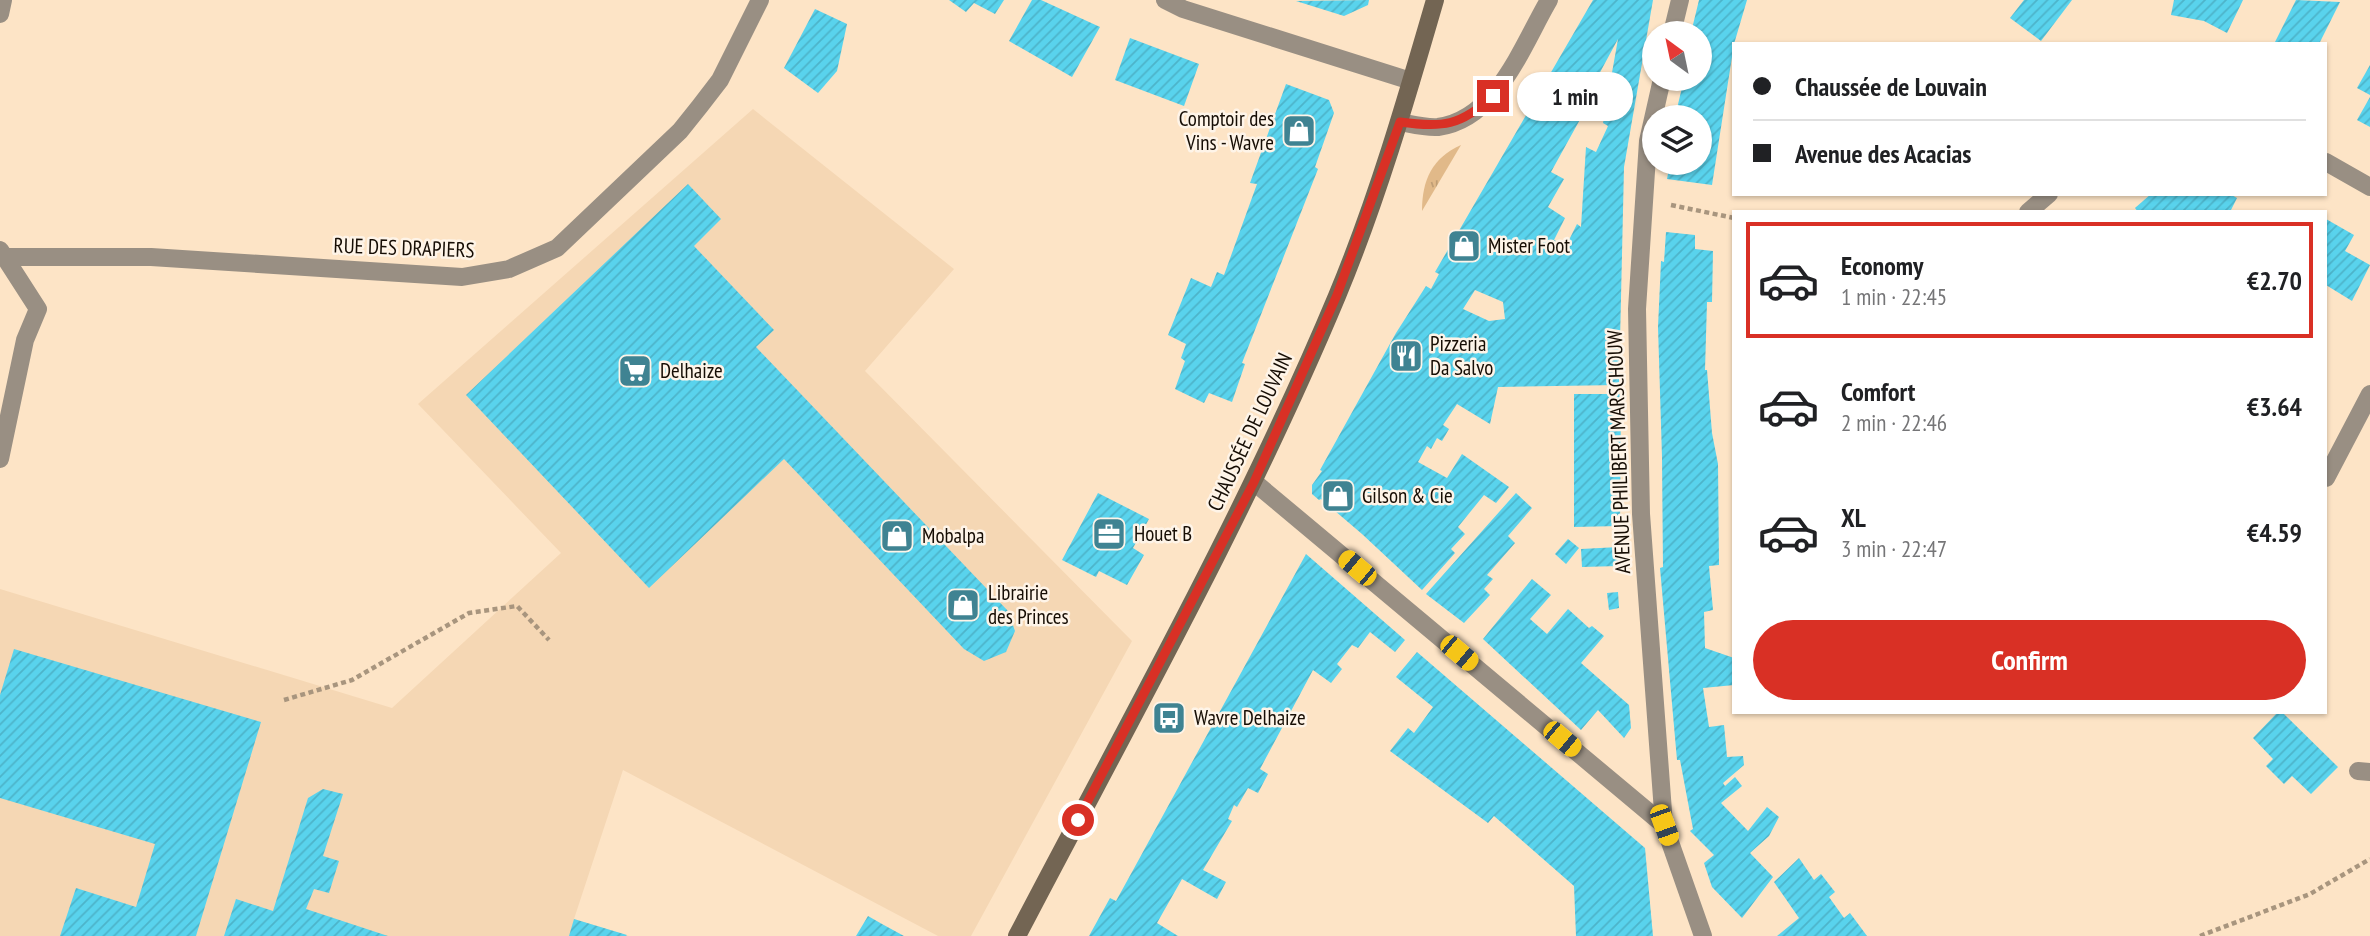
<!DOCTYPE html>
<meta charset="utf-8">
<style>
body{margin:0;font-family:"PT Sans Narrow",sans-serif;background:#f6f6f6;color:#202124;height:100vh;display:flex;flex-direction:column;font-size:26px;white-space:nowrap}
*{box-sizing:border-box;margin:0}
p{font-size:23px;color:#757577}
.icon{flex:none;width:38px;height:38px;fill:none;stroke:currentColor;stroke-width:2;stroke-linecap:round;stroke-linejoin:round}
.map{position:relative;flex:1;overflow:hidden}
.side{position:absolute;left:1732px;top:210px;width:595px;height:504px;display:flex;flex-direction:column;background:#fff;border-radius:0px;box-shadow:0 2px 5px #0004}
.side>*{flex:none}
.guide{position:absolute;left:1732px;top:42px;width:595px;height:154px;border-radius:0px;box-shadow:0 2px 5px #0004;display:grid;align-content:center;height:154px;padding:0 21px;background:#fff}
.needle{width:46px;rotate:327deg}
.fabs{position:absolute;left:1642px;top:21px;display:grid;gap:14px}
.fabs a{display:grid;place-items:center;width:70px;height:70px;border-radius:50%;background:#fff;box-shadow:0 2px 5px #0004;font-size:35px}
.end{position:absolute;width:32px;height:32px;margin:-16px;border:9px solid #d93025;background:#fff;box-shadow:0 0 0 4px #fff}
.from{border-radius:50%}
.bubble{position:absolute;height:49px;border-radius:24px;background:#fff;box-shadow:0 2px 5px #0004;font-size:23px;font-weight:800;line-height:49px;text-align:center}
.car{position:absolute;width:21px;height:42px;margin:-21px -10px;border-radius:9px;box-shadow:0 0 5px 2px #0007;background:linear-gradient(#f5c518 24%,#345 0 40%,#f5c518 0 76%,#345 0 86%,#f5c518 0)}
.guide b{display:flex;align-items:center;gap:24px;height:66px;font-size:26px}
.guide b+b{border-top:2px solid #e0e0e0}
.guide i{width:18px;height:18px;background:#202124}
ul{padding:12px 0 0;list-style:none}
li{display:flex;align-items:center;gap:21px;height:116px;margin:0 14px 10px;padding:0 7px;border:4px solid transparent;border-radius:0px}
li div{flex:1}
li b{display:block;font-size:26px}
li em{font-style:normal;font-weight:800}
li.current{border-color:#d93025}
li>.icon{width:63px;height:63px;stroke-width:1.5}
.action{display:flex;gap:14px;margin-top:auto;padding:14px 21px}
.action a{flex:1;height:80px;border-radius:42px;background:#d93025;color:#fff;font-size:28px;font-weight:800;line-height:80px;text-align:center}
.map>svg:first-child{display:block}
.built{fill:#f5d7b4}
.grass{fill:url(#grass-tufts)}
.building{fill:url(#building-hatch);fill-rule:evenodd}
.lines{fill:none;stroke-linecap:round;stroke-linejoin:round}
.path{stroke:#a8957e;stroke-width:4.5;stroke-dasharray:5 3.5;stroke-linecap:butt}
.street{stroke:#998f83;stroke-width:18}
.secondary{stroke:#736553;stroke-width:18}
.route{stroke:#d93025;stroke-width:9}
.labels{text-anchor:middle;stroke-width:5;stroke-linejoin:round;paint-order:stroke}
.poi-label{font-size:21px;fill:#160d04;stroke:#fef4e8;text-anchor:start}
.street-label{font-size:21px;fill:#160d04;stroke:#fef4e8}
</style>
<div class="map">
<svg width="2370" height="936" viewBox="0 0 2370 936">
<defs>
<pattern id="grass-tufts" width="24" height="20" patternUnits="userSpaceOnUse" patternTransform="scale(1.75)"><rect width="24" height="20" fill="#e1b989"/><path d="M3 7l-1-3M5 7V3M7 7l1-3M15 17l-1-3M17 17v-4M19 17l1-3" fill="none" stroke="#c09e75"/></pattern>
<pattern id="building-hatch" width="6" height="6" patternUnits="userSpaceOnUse" patternTransform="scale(1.75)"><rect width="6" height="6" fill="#59d3ed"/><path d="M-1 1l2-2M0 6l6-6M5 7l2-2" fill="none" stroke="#4db4ca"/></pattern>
</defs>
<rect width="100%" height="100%" fill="#fde4c6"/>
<polygon class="built" points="753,109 954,269 865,371 1132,641 971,936 938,936 623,770 574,919 629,936 0,936 0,589 392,708 561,553 418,404"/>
<path class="grass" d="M1461,145L1422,211C1422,180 1432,158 1461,145Z"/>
<g class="building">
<polygon points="949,0 1004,0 995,14 974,3 966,12"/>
<polygon points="1032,0 1041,0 1100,27 1072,77 1009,41"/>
<polygon points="1369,0 1368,5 1344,16 1296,1"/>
<path d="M1593,0H1653L1624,167L1619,385L1498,387L1490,424L1457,404L1443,425L1449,429L1442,441L1437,438L1431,449L1427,446L1418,462L1447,478L1462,454L1509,487L1496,503L1484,495L1458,527L1465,534L1451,549L1455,553L1422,590L1362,534L1321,499L1319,500L1312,494V485L1322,471L1320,470L1396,333L1426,286L1431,289L1439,274L1435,272ZM1618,39L1603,123L1608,126L1596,152L1586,147L1581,227L1577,224L1566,246L1554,240L1565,218L1548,207L1564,179L1551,172L1588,105L1584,102ZM1475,290L1503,302L1505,319L1489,321L1463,309Z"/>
<polygon points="1699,0 1747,0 1734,44 1712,185 1667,179 1670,163 1699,163 1699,117 1675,117 1684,79 1699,79 1699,33 1691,33"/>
<polygon points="2024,0 2072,0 2041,41 2010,18"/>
<polygon points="2174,0 2243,0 2227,33 2204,21 2171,15"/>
<polygon points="2296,0 2340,2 2319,44 2274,44"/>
<polygon points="815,9 847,24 837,71 818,93 784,68"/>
<polygon points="1130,38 1199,64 1184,106 1115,80"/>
<polygon points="2370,65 2370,95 2357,88"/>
<polygon points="1286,84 1329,100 1334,113 1315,167 1318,169 1242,363 1245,364 1232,402 1209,393 1204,403 1175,389 1185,361 1181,358 1186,344 1168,335 1191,278 1211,287 1217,272 1224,275 1257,184 1250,183"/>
<polygon points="2370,97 2370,127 2357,120"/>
<polygon points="688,184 721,219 694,246 774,330 756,347 1008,611 1015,631 1006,652 984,661 964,649 784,459 649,588 466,395"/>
<polygon points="2151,194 2230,194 2237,198 2230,212 2138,212 2135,208"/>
<polygon points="2326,219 2354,235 2345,251 2370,265 2352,301 2326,285"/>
<polygon points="1666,232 1695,235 1695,249 1713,251 1712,302 1707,302 1705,370 1707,370 1712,433 1718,464 1719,565 1709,566 1713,610 1704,612 1705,648 1734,658 1734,685 1703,688 1709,727 1724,725 1727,757 1743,756 1744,765 1723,783 1725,786 1735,777 1742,786 1721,803 1748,831 1767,807 1779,817 1769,836 1750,853 1773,877 1742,918 1712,887 1704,863 1714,855 1690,831 1693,829 1680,760 1677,760 1660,568 1663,567 1662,457 1658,327 1661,261 1664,262"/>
<polygon points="1574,394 1621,394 1620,526 1574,527"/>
<polygon points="1098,493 1149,519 1133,548 1144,555 1127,585 1099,571 1096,577 1062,560"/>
<polygon points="1516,493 1532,508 1508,536 1515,543 1487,575 1493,579 1484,589 1490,595 1464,623 1426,594"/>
<polygon points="1568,539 1579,548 1566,564 1555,554"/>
<polygon points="1619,547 1619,566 1582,567 1581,549"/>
<polygon points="1306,554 1405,640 1395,652 1370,632 1358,648 1352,645 1337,664 1342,669 1331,683 1313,670 1260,769 1268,774 1258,793 1248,788 1237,807 1234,805 1228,819 1232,821 1203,870 1226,882 1217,899 1182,879 1157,923 1178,936 1089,936 1110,898 1116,901 1132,872"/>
<polygon points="1532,579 1551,595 1530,619 1547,634 1568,609 1589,628 1592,626 1604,636 1581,663 1629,705 1631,728 1624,738 1598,710 1581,730 1483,639"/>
<polygon points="1618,592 1619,608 1609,610 1607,593"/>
<polygon points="14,649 261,722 196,936 60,936 76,888 136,907 155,844 0,798 0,695"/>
<polygon points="1417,652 1645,848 1653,936 1576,936 1574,886 1494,816 1488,823 1390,751 1408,728 1414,733 1433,707 1396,677"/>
<polygon points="2278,712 2282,712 2338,767 2311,794 2292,776 2284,784 2266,766 2273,759 2253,738"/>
<polygon points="323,789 343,794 323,856 339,861 329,893 314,889 306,909 388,936 224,936 236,899 273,911 308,798"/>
<polygon points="1799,858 1814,880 1821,874 1835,892 1829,897 1844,918 1850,913 1867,936 1777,936 1799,918 1774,882"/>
<polygon points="868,916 882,924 904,936 856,936"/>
<polygon points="574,919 627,935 626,936 569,936"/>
</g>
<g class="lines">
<g class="path">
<polyline points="1671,205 1734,218"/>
<polyline points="284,700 352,680 469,613 517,606 549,640"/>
<polyline points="2200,936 2310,894 2370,859"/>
</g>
<g class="street">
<polyline points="1165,0 1183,9 1411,81"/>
<polyline points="0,14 3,0"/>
<polyline points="1672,33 1680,0"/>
<polyline points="1662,79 1648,141 1637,309 1641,514 1664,825 1703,936"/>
<path d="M1400,122C1411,124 1426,128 1438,127C1497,119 1522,46 1549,0"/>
<polyline points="2326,162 2370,187"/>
<polyline points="2028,212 2049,194"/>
<polyline points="0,250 38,309 25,340 0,459"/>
<polyline points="5,257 151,257 462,277 509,269 557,248 680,131 700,106 720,80 760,0"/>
<polyline points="2326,478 2370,394"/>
<polyline points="1254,482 1664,825"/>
<polyline points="2358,771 2370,772"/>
</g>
<path class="secondary" d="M1017,936C1127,725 1245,516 1337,296C1377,200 1406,100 1435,0"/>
</g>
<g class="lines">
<path class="route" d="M1078,820L1254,482L1337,295L1400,122C1442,128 1461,126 1493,96"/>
</g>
<defs>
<symbol id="shop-square" viewBox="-11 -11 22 22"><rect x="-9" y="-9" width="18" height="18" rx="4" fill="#3f8392" stroke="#fef4e8"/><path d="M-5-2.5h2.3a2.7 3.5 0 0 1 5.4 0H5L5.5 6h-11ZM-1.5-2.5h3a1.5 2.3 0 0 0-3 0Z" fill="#fff"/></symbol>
<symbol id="restaurant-square" viewBox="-11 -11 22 22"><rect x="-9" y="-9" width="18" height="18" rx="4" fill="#3f8392" stroke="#fef4e8"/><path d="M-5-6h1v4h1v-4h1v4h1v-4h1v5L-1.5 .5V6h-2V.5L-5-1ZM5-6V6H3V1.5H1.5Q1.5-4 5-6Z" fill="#fff"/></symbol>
<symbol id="supermarket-square" viewBox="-11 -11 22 22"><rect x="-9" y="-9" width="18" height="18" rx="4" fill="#3f8392" stroke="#fef4e8"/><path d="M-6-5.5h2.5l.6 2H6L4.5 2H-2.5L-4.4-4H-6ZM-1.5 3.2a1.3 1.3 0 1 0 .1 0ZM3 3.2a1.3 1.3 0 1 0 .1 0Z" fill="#fff"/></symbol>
<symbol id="office-square" viewBox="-11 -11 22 22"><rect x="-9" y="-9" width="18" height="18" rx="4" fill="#3f8392" stroke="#fef4e8"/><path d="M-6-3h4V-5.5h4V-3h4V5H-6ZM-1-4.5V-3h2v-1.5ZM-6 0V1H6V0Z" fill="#fff"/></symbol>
<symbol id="bus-square" viewBox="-11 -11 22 22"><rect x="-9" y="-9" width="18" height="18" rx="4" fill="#3f8392" stroke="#fef4e8"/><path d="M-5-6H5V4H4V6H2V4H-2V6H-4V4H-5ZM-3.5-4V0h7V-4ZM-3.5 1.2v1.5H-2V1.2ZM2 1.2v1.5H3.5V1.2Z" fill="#fff"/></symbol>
</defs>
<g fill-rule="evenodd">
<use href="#shop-square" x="1280" y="112" width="38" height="38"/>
<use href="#shop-square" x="1445" y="227" width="38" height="38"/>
<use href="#restaurant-square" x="1387" y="337" width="38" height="38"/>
<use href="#supermarket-square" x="616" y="352" width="38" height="38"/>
<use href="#shop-square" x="1319" y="477" width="38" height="38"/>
<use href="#office-square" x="1090" y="515" width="38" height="38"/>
<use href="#shop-square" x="878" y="517" width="38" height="38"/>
<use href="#shop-square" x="944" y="586" width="38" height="38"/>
<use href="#bus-square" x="1150" y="699" width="38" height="38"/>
</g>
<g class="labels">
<g class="poi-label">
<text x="1274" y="126" text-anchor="end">Comptoir des<tspan x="1274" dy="24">Vins - Wavre</tspan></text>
<text x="1488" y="253">Mister Foot</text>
<text x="1430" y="351">Pizzeria<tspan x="1430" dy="24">Da Salvo</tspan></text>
<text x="660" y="378">Delhaize</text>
<text x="1362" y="503">Gilson &amp; Cie</text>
<text x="1134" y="541">Houet B</text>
<text x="922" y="543">Mobalpa</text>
<text x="988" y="600">Librairie<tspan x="988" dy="24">des Princes</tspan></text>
<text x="1194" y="725">Wavre Delhaize</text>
</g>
<g class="street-label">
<text transform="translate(404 248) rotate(2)" y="7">RUE DES DRAPIERS</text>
<text transform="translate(1250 432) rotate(-65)" y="7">CHAUSSÉE DE LOUVAIN</text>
<text transform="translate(1619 452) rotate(-92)" y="7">AVENUE PHILIBERT MARSCHOUW</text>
</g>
</g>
</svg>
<div class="fabs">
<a><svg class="needle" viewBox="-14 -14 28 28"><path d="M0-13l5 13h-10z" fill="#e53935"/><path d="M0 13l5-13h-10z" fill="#757577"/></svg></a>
<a><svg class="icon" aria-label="layers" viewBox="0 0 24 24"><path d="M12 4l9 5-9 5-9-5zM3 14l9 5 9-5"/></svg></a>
</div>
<i class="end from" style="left:1078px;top:820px"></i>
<i class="end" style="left:1493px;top:96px"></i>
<div class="bubble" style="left:1517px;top:72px;width:116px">1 min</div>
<i class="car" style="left:1357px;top:568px;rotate:310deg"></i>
<i class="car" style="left:1459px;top:653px;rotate:130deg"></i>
<i class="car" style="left:1562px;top:739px;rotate:130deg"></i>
<i class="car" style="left:1664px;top:825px;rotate:160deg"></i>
<div class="guide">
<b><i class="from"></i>Chaussée de Louvain</b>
<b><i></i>Avenue des Acacias</b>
</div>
<section class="side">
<ul>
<li class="current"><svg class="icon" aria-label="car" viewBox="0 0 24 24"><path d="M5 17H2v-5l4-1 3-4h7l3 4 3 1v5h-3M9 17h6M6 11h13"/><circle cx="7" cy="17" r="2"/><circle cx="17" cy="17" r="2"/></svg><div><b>Economy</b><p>1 min · 22:45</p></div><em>€2.70</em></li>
<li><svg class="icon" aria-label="car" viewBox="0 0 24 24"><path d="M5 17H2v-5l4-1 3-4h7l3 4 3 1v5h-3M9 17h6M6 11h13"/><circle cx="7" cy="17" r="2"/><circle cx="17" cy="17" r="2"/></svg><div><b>Comfort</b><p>2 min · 22:46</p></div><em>€3.64</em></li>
<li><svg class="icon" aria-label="car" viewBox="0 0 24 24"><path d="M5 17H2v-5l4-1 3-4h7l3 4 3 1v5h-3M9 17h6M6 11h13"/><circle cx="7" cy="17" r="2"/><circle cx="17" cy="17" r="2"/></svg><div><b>XL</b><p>3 min · 22:47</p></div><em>€4.59</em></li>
</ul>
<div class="action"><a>Confirm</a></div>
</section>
</div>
